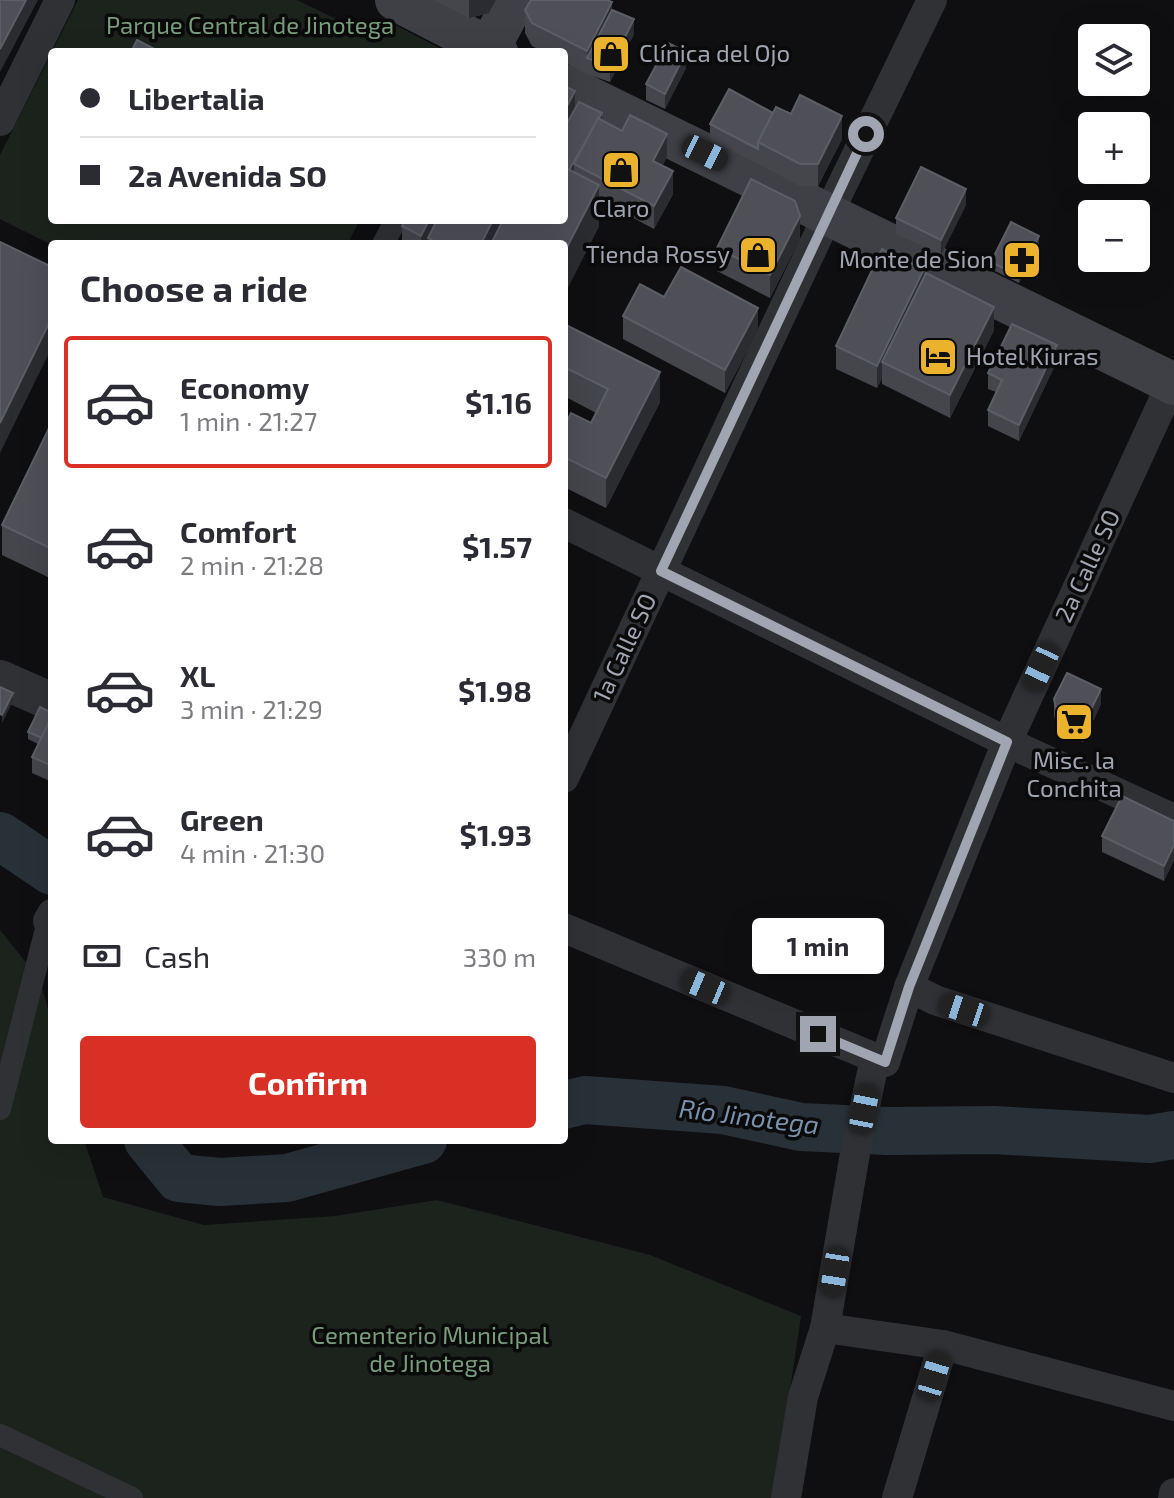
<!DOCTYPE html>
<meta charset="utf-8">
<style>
body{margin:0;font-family:"Exo 2",sans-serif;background:#f2f2f3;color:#2b2b33;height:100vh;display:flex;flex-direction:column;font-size:30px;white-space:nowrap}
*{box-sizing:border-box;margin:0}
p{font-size:26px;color:#7c7c81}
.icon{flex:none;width:44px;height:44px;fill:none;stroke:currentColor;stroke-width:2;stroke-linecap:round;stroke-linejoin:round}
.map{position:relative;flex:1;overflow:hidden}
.side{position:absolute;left:48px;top:240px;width:520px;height:904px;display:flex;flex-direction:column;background:#fff;border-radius:8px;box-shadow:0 8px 32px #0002}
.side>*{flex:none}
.guide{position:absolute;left:48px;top:48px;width:520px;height:176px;border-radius:8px;box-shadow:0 8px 32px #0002;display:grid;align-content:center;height:176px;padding:0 32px;background:#fff}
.controls{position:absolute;left:1078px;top:24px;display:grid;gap:16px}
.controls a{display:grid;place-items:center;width:72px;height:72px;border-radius:8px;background:#fff;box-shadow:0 8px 32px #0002;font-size:40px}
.end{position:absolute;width:36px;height:36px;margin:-18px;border:10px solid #a1a5b1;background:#111;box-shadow:0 0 0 4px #111}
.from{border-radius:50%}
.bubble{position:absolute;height:56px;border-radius:8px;background:#fff;box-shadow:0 8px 32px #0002;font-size:26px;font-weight:700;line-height:56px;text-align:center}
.car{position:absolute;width:24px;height:48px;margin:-24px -12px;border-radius:10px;box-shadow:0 0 6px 2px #0007;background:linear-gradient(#222 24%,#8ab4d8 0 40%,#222 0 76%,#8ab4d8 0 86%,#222 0)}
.guide b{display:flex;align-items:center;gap:28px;height:76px;font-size:30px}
.guide b+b{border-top:2px solid #e1e1e2}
.guide i{width:20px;height:20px;background:#2b2b33}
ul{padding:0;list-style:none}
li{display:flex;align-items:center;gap:24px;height:132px;margin:0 16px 12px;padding:0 16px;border:4px solid transparent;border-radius:8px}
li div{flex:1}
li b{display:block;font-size:30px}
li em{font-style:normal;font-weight:700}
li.on{border-color:#d93025}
li>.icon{width:72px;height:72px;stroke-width:1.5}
h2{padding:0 32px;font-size:36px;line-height:96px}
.pay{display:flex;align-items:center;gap:20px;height:88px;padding:0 32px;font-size:30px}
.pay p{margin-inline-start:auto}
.action{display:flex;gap:16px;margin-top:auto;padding:16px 32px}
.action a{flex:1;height:92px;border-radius:8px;background:#d93025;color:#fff;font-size:32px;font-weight:700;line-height:92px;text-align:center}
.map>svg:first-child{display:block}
.green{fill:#1c231d}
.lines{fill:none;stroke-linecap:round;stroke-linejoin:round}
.river{stroke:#293138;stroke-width:48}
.pedestrian{stroke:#303135;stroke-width:22}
.minor{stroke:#303135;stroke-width:30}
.tertiary{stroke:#303135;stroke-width:38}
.secondary{stroke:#3f4045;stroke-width:42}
.wall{fill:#45464c}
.shaded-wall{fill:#2b2c30}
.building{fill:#4f5057;stroke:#5c5e65;stroke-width:2}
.route{stroke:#a1a5b1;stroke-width:10}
.labels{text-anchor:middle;stroke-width:7;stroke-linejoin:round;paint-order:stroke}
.park-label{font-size:24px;fill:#789c7c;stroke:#0a0a0b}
.poi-label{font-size:24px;fill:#a1a5b1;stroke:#0a0a0b;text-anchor:start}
.street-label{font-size:24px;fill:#a1a5b1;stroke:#0a0a0b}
.water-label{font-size:26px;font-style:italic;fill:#7891ac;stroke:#0a0a0b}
</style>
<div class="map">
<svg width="1174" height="1498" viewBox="0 0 1174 1498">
<rect width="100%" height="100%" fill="#0f0f11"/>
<g class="green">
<polygon points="78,0 297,0 367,34 386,20 447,52 52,52"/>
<polygon points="52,52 52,220 360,220 347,244 52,245 0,219 0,155"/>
<polygon points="0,930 40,980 52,1024 52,1140 84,1140 103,1197 204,1225 335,1216 437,1200 650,1255 801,1316 774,1498 0,1498"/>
</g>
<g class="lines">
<g class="river">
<polyline points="0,836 52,871"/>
<polyline points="564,1105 585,1100 723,1110 801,1127 887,1131 994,1130 1150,1139 1174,1135"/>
<polyline points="148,1140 179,1178 220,1182 287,1178 423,1140"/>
</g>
<g class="pedestrian">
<polyline points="383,244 396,220"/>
<polyline points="0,1109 48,921"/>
<polyline points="0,1435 132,1498"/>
</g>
<g class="minor">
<polyline points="0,121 60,0"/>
<polyline points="564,523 1007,742 1174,819"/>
<polyline points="564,778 832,206 932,0"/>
<polyline points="48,921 52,914"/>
<polyline points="564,928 885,1062 909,987 1007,742 1174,378"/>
<polyline points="909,987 935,1000 1174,1078"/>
<polyline points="825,1328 943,1345 1174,1406"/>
<polyline points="786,1498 803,1397 825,1328 854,1159 875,1058"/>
<polyline points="897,1498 943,1345"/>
<polyline points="1173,1498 1174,1493"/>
</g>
<polyline class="tertiary" points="0,679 52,702"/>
<g class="secondary">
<polyline points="396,0 497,52"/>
<polyline points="489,48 515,0"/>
<polyline points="564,85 1174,384"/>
</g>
</g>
<g class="wall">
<polygon points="434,0 496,0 489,13 469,18"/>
<polygon points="525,10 612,10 634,34 610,82 587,74 564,62 564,52 544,52 532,46 525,33"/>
<polygon points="686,68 665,109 646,100 646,84"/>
<polygon points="575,108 602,120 667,157 662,166 673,194 654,229 599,200 599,226 564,295 564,244 402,244 402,226 564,220"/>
<polygon points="773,113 842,139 818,186 800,186 710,139 710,124"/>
<polygon points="966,205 941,255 896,234 896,218"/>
<polygon points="800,239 770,298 717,271 717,248"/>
<polygon points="1039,244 1019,283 991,269 991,262"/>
<polygon points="924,278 994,330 950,418 882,384 882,378 877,388 836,369 836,346"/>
<polygon points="664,297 758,331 725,393 623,339 623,316"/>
<polygon points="564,324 660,402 606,508 564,487 564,427 591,423 596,413 564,396"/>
<polygon points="1057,361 1019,441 988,426 988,410 996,392 988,389 988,373"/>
<polygon points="52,422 52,579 2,555 2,525"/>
<polygon points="1054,699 1101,704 1083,742 1057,729 1054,715"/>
<polygon points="52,713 52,782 32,773 32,757 38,744 28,739 28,732"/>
<polygon points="1174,821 1174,860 1164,881 1102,852 1102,836"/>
</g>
<g class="shaded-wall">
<polygon points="26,0 38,0 0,72 0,49"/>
<polygon points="469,0 496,0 489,13 469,18"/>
<polygon points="612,2 612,25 587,58 587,51"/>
<polygon points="634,19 634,34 610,82 610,67"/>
<polygon points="686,52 686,68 665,109 665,94"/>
<polygon points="575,91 575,114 564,135 564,112"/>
<polygon points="602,113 602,129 574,164 574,177 564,179"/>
<polygon points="842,116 842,139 818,186 818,164"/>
<polygon points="667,134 667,157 653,184 653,161"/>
<polygon points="673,171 673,194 654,229 654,206"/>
<polygon points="599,185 599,226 564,295 564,253"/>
<polygon points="966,189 966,205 941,255 941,240"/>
<polygon points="800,216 800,239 770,298 770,275"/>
<polygon points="429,220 450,220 428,238 428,244 421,244 421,236"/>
<polygon points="493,220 507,220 502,244 481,244"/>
<polygon points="1039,236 1039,244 1019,283 1019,276"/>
<polygon points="924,269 924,292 882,362 882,378 877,388 877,366"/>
<polygon points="994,307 994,330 950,418 950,395"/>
<polygon points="758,308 758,331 725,393 725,370"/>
<polygon points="52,317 52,347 0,453 0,423"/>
<polygon points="1057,345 1057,361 1019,441 1019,425"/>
<polygon points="660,372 660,402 606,508 606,478"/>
<polygon points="1101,689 1101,704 1083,742 1083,726"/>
<polygon points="13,693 13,701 2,723 2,715"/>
<polygon points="1174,845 1174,860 1164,881 1164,866"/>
</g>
<g class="building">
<polygon points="0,0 26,0 0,49"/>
<polygon points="531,0 607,0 612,2 587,51 532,23 525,10"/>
<polygon points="612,10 634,19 610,67 587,58"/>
<polygon points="137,40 160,52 131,52"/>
<polygon points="668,43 686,52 665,94 646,84"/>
<polygon points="564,86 575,91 564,112"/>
<polygon points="729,89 773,113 758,142 758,149 710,124"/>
<polygon points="800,95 842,116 818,164 800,164 758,142 776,107 791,114"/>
<polygon points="579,102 602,113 569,170 564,167 564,128"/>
<polygon points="630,115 667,134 653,161 673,171 654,206 574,164 598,118 622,131"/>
<polygon points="564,167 599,185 564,253 564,244 491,244 503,220 564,220"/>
<polygon points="921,167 966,189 941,240 896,218"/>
<polygon points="751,179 795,201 800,216 770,275 717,248"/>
<polygon points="405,220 429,220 421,236 402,226"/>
<polygon points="437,220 493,220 481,244 439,244 428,238"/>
<polygon points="1011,222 1039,236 1019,276 991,262"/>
<polygon points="0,242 52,267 52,317 0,423"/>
<polygon points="882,249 924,269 877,366 836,346"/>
<polygon points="681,267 758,308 725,370 623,316 640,284 664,297"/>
<polygon points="926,273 994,307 950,395 882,362"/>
<polygon points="564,324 660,372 606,478 564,457 564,427 571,413 591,423 608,389 564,367"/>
<polygon points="1012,324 1057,345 1019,425 988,410 1002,380 988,373"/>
<polygon points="52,422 52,549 2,525"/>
<polygon points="1067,673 1101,689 1083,726 1057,714 1054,699"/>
<polygon points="0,687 13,693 2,715 0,714"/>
<polygon points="40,707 52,713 52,716 42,738 28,732"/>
<polygon points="52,716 52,766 32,757"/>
<polygon points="1122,796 1174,821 1174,845 1164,866 1102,836"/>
</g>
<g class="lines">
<polyline class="route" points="818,1034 885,1062 909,987 1007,742 661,571 866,134"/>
</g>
<defs>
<symbol id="shop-square" viewBox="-11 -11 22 22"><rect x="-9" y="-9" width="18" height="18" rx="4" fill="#ebb32d" stroke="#0a0a0b"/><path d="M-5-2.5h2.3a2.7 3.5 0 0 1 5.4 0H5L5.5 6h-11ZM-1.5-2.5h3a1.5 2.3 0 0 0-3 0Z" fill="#111"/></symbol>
<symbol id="pharmacy-square" viewBox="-11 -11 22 22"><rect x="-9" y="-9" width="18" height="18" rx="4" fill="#ebb32d" stroke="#0a0a0b"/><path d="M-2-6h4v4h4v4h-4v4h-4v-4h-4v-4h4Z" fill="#111"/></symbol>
<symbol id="hotel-square" viewBox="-11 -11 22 22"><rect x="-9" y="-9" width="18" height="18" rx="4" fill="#ebb32d" stroke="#0a0a0b"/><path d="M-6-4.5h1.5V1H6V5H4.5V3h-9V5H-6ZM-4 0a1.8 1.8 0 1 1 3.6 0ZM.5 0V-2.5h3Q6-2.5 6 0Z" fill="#111"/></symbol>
<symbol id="supermarket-square" viewBox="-11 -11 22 22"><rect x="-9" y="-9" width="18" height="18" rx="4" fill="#ebb32d" stroke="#0a0a0b"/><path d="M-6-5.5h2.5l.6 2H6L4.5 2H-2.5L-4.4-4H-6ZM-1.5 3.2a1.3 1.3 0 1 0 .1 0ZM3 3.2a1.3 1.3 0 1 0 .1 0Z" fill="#111"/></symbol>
</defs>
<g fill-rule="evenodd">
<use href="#shop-square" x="589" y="32" width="44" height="44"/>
<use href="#shop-square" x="599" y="148" width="44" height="44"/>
<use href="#shop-square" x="736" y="233" width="44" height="44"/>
<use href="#pharmacy-square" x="1000" y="238" width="44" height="44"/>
<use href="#hotel-square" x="916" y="335" width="44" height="44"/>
<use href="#supermarket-square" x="1052" y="700" width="44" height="44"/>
</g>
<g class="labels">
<g class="park-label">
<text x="250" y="34">Parque Central de Jinotega</text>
<text x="430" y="1344">Cementerio Municipal<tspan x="430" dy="28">de Jinotega</tspan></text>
</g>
<g class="poi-label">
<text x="639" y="62">Clínica del Ojo</text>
<text x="621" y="217" text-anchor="middle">Claro</text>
<text x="730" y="263" text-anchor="end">Tienda Rossy</text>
<text x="994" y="268" text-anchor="end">Monte de Sion</text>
<text x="966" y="365">Hotel Kiuras</text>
<text x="1074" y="769" text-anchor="middle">Misc. la<tspan x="1074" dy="28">Conchita</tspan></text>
</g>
<g class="street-label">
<text transform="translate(1088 566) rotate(-65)" y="8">2a Calle SO</text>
<text transform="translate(625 648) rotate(-65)" y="8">1a Calle SO</text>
</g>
<g class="water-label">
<text transform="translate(749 1117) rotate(7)" y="9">Río Jinotega</text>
</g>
</g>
</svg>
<div class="controls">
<a><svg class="icon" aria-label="layers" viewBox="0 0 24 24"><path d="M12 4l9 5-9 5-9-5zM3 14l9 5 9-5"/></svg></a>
<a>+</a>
<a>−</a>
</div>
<i class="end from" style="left:866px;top:134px"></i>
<i class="end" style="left:818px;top:1034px"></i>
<div class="bubble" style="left:752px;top:918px;width:132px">1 min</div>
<i class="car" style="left:705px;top:153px;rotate:116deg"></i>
<i class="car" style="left:1041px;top:667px;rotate:205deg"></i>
<i class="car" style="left:705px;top:987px;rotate:293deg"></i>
<i class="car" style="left:964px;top:1010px;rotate:288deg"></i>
<i class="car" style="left:864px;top:1109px;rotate:11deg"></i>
<i class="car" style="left:835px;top:1272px;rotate:189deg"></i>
<i class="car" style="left:934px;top:1376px;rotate:17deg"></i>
<div class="guide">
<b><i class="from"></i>Libertalia</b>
<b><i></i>2a Avenida SO</b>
</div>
<section class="side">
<h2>Choose a ride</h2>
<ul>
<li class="on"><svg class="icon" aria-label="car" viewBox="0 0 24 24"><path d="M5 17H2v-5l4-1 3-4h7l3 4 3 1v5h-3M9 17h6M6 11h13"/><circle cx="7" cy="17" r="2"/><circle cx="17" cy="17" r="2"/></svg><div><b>Economy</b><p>1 min · 21:27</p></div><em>$1.16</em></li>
<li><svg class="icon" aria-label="car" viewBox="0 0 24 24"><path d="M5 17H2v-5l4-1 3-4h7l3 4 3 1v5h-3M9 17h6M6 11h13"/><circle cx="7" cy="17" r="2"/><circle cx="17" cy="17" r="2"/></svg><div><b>Comfort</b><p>2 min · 21:28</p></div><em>$1.57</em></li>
<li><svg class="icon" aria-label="car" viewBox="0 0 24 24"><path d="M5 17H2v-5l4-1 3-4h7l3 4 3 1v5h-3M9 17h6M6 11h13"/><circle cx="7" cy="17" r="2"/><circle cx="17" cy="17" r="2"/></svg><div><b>XL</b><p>3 min · 21:29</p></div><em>$1.98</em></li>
<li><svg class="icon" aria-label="car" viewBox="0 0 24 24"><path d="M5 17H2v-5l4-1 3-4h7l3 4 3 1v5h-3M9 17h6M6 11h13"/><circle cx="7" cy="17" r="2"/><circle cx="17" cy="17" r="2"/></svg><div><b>Green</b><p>4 min · 21:30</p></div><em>$1.93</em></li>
</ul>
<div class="pay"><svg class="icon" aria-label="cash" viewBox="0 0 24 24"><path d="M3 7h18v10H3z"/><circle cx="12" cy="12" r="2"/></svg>Cash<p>330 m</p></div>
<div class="action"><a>Confirm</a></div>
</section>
</div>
